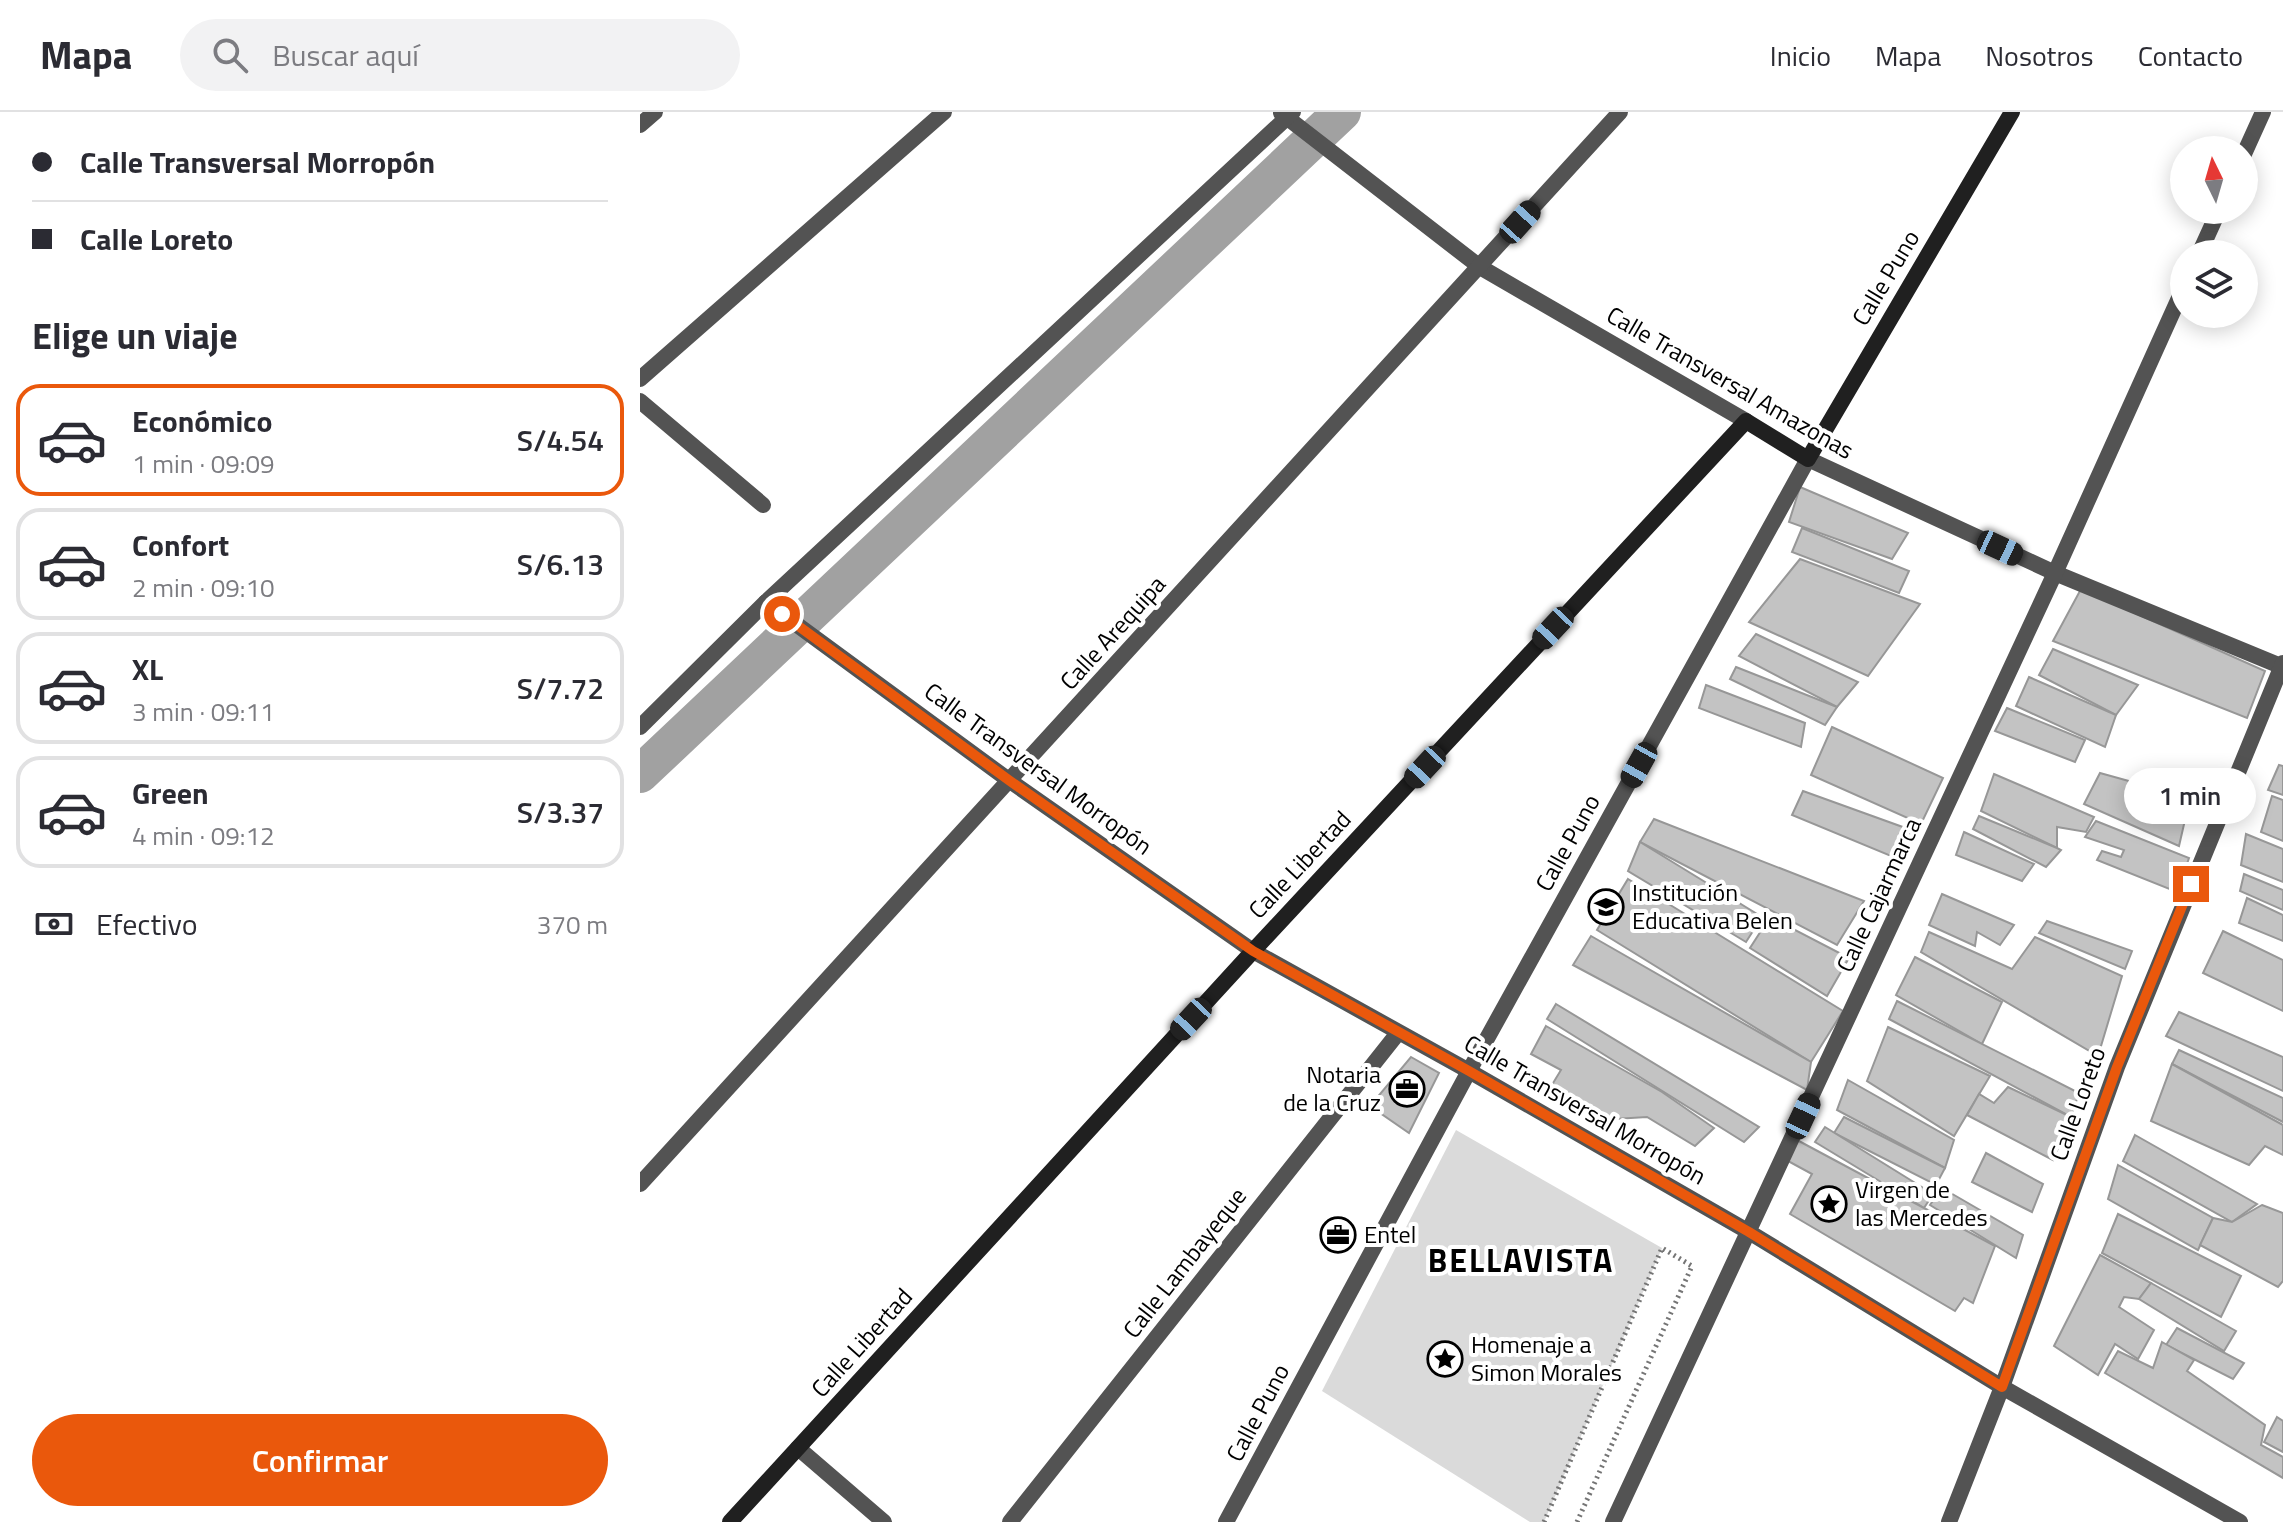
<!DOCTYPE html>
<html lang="es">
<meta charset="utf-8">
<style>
body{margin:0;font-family:"Titillium Web",sans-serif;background:#f2f2f3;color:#2b2b33;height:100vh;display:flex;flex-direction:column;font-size:30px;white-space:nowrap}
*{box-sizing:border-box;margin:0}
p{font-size:26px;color:#7c7c81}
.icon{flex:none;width:44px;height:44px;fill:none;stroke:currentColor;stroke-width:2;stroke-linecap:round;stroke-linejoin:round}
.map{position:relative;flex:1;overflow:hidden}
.details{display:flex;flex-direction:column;background:#fff;width:640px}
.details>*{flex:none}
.top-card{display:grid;align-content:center;height:176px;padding:0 32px;background:#fff}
.needle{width:52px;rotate:355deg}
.buttons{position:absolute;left:1530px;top:24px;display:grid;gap:16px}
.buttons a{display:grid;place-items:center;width:88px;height:88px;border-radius:50%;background:#fff;box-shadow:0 4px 20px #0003;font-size:40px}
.end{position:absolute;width:36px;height:36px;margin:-18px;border:10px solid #ea580c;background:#fff;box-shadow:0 0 0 4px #fff}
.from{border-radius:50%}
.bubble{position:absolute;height:56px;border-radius:28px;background:#fff;box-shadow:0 4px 20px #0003;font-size:26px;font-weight:600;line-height:56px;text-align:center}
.car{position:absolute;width:24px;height:48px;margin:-24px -12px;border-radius:10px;box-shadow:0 0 6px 2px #0007;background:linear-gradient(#222 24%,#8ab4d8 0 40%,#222 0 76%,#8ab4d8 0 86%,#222 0)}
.top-card b{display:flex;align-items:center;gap:28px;height:76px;font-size:30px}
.top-card b+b{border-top:2px solid #e1e1e2}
.top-card i{width:20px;height:20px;background:#2b2b33}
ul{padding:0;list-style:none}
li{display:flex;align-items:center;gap:24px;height:112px;margin:0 16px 12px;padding:0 16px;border:4px solid #e1e1e2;border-radius:24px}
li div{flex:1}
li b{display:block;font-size:30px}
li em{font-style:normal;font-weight:600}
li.active{border-color:#ea580c}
li>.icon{width:72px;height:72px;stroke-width:1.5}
h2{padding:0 32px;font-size:36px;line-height:96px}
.pay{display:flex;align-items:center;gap:20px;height:88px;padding:0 32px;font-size:30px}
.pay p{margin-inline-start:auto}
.primary-button{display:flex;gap:16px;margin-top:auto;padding:16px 32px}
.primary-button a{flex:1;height:92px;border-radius:48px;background:#ea580c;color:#fff;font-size:32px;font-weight:600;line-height:92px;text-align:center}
header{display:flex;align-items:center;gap:48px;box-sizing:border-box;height:112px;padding:0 40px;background:#fff;border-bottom:2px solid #e1e1e2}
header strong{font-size:38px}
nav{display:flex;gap:44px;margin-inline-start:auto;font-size:28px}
.search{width:560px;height:72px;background:#f2f2f3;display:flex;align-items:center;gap:20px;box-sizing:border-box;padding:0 28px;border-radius:44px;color:#7c7c81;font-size:30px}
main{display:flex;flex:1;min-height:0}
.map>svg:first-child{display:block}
.green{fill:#dadada}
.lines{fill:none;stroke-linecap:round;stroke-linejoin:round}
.canal{stroke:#a1a1a1;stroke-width:38}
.building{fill:#c3c3c3;stroke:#979797;stroke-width:2}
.path{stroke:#757575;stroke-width:5;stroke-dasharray:2 4;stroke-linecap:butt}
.minor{stroke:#535353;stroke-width:16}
.secondary{stroke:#202020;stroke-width:16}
.route{stroke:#ea580c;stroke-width:10}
.labels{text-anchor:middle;stroke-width:8;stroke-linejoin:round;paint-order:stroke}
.street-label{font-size:24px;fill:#000;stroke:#fff}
.poi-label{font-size:24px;fill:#000;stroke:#fff;text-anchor:start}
.district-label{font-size:32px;font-weight:bold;letter-spacing:2px;fill:#000;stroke:#fff}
</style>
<header>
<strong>Mapa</strong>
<div class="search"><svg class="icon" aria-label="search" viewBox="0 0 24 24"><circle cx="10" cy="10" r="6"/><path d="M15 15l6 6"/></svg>Buscar aquí</div>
<nav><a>Inicio</a><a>Mapa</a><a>Nosotros</a><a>Contacto</a></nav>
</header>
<main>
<section class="details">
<div class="top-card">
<b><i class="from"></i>Calle Transversal Morropón</b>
<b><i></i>Calle Loreto</b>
</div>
<h2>Elige un viaje</h2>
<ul>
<li class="active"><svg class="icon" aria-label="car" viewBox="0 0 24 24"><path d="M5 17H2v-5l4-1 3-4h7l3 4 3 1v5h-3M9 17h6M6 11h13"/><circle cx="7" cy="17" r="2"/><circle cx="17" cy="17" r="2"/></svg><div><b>Económico</b><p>1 min · 09:09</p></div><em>S/4.54</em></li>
<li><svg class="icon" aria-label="car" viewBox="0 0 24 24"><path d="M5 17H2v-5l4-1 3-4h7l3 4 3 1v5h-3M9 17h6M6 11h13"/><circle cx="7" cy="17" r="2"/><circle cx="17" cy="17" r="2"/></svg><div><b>Confort</b><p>2 min · 09:10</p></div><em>S/6.13</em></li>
<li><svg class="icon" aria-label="car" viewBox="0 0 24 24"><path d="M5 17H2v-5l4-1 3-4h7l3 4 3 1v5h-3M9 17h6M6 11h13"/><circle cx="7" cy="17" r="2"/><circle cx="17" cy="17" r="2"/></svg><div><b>XL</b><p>3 min · 09:11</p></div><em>S/7.72</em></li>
<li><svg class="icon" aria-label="car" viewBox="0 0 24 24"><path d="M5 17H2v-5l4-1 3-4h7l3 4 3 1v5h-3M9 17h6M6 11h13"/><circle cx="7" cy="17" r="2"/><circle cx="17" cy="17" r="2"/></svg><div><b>Green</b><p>4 min · 09:12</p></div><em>S/3.37</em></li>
</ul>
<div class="pay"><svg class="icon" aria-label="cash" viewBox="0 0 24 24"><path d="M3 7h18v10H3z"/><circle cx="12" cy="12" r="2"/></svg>Efectivo<p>370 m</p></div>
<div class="primary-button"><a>Confirmar</a></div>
</section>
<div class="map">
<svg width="1643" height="1410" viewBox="0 0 1643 1410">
<rect width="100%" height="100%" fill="#fff"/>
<polygon class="green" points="816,1018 1022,1136 904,1410 890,1410 682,1279"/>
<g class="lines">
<polyline class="canal" points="0,662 702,0"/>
</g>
<g class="building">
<polygon points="1160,375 1268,421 1252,447 1149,410"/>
<polygon points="1162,416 1269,459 1259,481 1152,440"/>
<polygon points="1160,447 1280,492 1228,564 1109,510"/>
<polygon points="1441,477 1625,559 1607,606 1413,529"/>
<polygon points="1116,522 1218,570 1197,595 1099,544"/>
<polygon points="1413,537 1498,573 1476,603 1399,563"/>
<polygon points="1096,555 1197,595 1185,613 1090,567"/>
<polygon points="1389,565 1476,603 1465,635 1376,594"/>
<polygon points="1066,573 1165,611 1161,635 1059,596"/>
<polygon points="1367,596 1445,628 1435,650 1355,619"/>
<polygon points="1192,615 1303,666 1281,712 1171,663"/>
<polygon points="1639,653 1643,654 1643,683 1628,678"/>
<polygon points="1460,661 1550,686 1539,734 1444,692"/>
<polygon points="1354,662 1454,705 1446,720 1417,715 1417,736 1341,699"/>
<polygon points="1163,679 1271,718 1263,749 1152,703"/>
<polygon points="1632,684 1643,688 1643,729 1621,720"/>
<polygon points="1339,704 1417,736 1421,738 1406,755 1333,717"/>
<polygon points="1014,707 1224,789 1197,833 1000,730"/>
<polygon points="1456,709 1549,746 1537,780 1457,748 1462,739 1481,745 1484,738 1445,725"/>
<polygon points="1324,720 1394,752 1382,769 1316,743"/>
<polygon points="1606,722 1643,737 1643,770 1601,753"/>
<polygon points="1000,730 1122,805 1106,830 988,759"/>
<polygon points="1604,762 1643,778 1643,798 1600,779"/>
<polygon points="988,767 1203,899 1171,950 957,818"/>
<polygon points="1302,782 1374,813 1360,833 1337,820 1335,834 1289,813"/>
<polygon points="1607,786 1643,803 1643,829 1599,811"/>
<polygon points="1130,805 1209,846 1187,884 1110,836"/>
<polygon points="1407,809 1492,839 1485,857 1399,821"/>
<polygon points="1583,819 1643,848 1643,899 1563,861"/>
<polygon points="1289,820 1372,857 1395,825 1482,864 1458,944 1281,840"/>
<polygon points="951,824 1171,950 1167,978 933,853"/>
<polygon points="1275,845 1362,890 1342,932 1256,883"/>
<polygon points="1257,889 1439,981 1431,1005 1249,907"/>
<polygon points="916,892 1119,1015 1104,1030 907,907"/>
<polygon points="1539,900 1643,945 1643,979 1526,924"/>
<polygon points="906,914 1022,980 1074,1016 1055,1034 1007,1005 958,1008 907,981 921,958 891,942"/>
<polygon points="1248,915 1350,964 1314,1024 1227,969"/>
<polygon points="1539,938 1643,986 1643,1010 1532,952"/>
<polygon points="771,945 799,961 769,1021 730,994"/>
<polygon points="1532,952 1643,1013 1643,1043 1625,1034 1609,1053 1511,1009"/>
<polygon points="1208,968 1314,1028 1305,1056 1197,998"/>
<polygon points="1368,975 1431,1005 1413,1048 1327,1003 1339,982 1354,991"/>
<polygon points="1204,1005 1305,1056 1296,1073 1194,1021"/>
<polygon points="1185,1015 1293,1082 1284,1096 1175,1030"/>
<polygon points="1495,1023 1617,1092 1592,1110 1483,1049"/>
<polygon points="1157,1028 1355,1134 1333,1191 1324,1186 1315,1199 1150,1102 1172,1062 1148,1049"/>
<polygon points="1346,1041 1403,1072 1392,1100 1332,1070"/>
<polygon points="1478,1053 1573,1106 1558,1138 1468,1087"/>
<polygon points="1302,1076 1383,1123 1376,1146 1290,1093"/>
<polygon points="1622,1093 1643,1101 1643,1169 1638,1175 1560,1133 1573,1106 1592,1110"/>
<polygon points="1478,1102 1601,1164 1581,1205 1462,1141"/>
<polygon points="1460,1143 1511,1171 1499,1187 1484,1185 1479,1195 1514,1218 1498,1247 1475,1232 1458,1263 1414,1234"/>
<polygon points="1511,1171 1596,1219 1584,1239 1499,1187"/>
<polygon points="1537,1216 1604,1251 1593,1267 1526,1233"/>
<polygon points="1522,1230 1554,1248 1547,1259 1625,1313 1621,1333 1643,1345 1643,1366 1465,1261 1478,1239 1513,1256"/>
<polygon points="1637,1305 1643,1309 1643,1340 1624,1330"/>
</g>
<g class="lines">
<polyline class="path" points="904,1410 1022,1136 1052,1154 937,1410"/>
<g class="minor">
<polyline points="641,1 840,155 1106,309"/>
<polyline points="0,13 15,0"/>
<polyline points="1604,42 1623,0"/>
<polyline points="1559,142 1579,98"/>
<polyline points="0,267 304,0"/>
<polyline points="0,289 123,393"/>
<polyline points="126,490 370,669 613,839 829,959 1109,1120 1362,1275 1600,1410"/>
<polyline points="0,615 126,490 653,0"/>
<polyline points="0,1072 980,0"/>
<polyline points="158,1336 244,1410"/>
<polyline points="370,1410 758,921"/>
<polyline points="586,1410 829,959 1168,347 1415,461 1643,555"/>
<polyline points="973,1410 1415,461 1544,175"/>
<polyline points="1309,1410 1362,1275 1477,955 1643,551"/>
</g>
<polyline class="secondary" points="90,1410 613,839 1106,309 1168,347 1372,0"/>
</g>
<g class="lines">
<polyline class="route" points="142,502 370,669 613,839 829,959 1109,1120 1362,1275 1477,955 1551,772"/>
</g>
<defs>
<symbol id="school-ring" viewBox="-11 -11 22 22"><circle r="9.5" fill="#fff" stroke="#000" stroke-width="1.5"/><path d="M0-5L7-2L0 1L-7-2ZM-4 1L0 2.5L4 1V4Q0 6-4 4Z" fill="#000"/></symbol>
<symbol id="office-ring" viewBox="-11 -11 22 22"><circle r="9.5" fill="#fff" stroke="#000" stroke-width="1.5"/><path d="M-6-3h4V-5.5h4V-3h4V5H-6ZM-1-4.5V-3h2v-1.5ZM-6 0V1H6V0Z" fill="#000"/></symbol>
<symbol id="sight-ring" viewBox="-11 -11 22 22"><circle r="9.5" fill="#fff" stroke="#000" stroke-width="1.5"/><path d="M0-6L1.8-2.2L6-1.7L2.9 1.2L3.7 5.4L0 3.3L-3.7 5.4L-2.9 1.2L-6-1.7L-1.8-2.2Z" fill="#000"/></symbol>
</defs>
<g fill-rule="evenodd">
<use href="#school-ring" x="946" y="775" width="40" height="40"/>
<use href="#office-ring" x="747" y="957" width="40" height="40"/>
<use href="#sight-ring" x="1169" y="1072" width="40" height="40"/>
<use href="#office-ring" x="678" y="1103" width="40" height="40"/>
<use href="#sight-ring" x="785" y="1227" width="40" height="40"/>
</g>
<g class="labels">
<g class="street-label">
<text transform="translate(1246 166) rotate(-59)" y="8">Calle Puno</text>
<text transform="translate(1090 271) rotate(30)" y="8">Calle Transversal Amazonas</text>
<text transform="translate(473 521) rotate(-48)" y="8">Calle Arequipa</text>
<text transform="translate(398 657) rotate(36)" y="8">Calle Transversal Morropón</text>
<text transform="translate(928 731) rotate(-61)" y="8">Calle Puno</text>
<text transform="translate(660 753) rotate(-47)" y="8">Calle Libertad</text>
<text transform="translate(1239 783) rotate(-65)" y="8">Calle Cajarmarca</text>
<text transform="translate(1438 992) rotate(-70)" y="8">Calle Loreto</text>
<text transform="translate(945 998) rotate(30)" y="8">Calle Transversal Morropón</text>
<text transform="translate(545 1151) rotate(-52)" y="8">Calle Lambayeque</text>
<text transform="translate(222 1231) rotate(-48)" y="8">Calle Libertad</text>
<text transform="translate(618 1301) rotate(-62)" y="8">Calle Puno</text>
</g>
<g class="poi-label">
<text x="992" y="789">Institución<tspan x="992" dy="28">Educativa Belen</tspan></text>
<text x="741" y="971" text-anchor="end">Notaria<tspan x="741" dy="28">de la Cruz</tspan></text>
<text x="1215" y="1086">Virgen de<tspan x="1215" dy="28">las Mercedes</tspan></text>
<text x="724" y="1131">Entel</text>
<text x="831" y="1241">Homenaje a<tspan x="831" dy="28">Simon Morales</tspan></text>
</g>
<g class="district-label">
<text x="881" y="1160">BELLAVISTA</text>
</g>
</g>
</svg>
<div class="buttons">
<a><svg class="needle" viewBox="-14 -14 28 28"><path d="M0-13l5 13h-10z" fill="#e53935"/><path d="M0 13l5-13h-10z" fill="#7c7c81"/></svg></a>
<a><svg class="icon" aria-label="layers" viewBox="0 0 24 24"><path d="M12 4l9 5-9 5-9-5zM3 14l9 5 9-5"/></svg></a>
</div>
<i class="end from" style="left:142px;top:502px"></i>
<i class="end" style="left:1551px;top:772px"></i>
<div class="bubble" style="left:1484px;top:656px;width:132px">1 min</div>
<i class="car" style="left:880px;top:110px;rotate:42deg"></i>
<i class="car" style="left:1360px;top:436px;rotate:115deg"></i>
<i class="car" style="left:913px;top:516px;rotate:223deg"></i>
<i class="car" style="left:999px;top:653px;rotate:209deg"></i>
<i class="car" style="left:785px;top:655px;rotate:223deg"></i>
<i class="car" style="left:551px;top:907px;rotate:223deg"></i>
<i class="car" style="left:1163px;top:1004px;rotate:25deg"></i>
</div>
</main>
